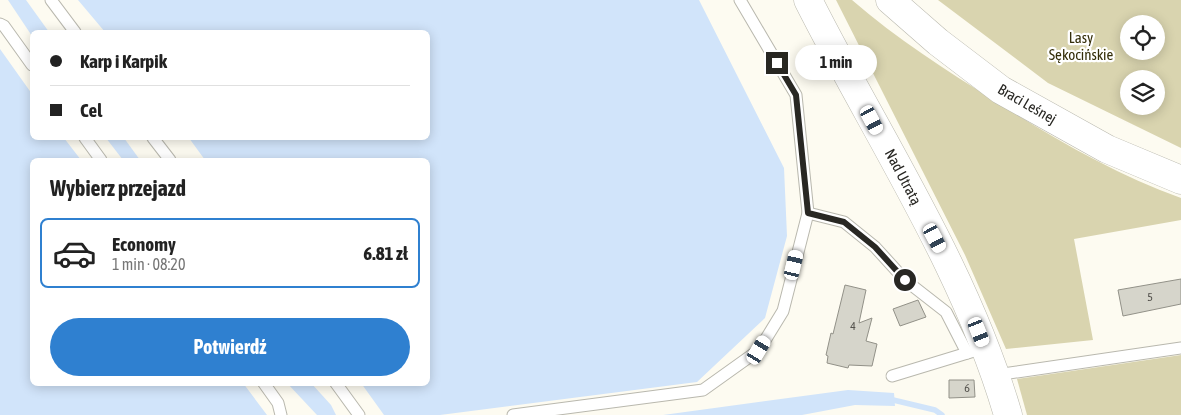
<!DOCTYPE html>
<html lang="pl">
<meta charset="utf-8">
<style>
body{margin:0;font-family:"Asap Condensed",sans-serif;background:#f6f6f6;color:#222;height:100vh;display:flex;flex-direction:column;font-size:19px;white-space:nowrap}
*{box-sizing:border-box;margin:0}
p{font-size:16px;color:#767676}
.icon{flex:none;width:28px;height:28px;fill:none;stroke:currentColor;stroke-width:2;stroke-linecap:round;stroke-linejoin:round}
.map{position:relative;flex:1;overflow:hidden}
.drawer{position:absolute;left:30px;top:158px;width:400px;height:228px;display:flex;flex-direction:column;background:#fff;border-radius:8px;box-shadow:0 2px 12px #0003}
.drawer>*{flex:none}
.guide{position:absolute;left:30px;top:30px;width:400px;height:110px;border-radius:8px;box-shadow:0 2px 12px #0003;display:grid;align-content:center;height:110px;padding:0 20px;background:#fff}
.controls{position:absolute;left:1120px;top:15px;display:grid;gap:10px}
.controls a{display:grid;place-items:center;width:45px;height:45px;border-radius:50%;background:#fff;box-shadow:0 2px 12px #0003;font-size:25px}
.end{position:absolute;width:22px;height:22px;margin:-11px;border:6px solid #282723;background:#fff;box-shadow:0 0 0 2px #fff}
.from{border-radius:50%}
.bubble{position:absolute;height:35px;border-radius:18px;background:#fff;box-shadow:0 2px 12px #0003;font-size:16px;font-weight:700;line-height:35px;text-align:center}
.car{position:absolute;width:15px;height:30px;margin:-15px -8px;border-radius:6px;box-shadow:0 0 4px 1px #0007;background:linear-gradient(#fff 24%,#345 0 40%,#fff 0 76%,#345 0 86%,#fff 0)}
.guide b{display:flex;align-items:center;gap:18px;height:48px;font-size:19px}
.guide b+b{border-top:1px solid #e0e0e0}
.guide i{width:12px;height:12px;background:#222}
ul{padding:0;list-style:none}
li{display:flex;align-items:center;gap:15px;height:70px;margin:0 10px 8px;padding:0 10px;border:2px solid transparent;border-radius:8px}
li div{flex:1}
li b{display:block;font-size:19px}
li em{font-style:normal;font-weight:700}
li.on{border-color:#2f80d0}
li>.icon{width:45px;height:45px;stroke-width:1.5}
h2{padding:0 20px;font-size:22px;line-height:60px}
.cta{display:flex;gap:10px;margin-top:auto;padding:10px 20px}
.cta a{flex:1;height:58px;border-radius:30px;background:#2f80d0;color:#fff;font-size:20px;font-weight:700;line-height:58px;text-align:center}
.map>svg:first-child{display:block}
.green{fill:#d9d4af;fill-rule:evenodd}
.water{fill:#d1e4fa}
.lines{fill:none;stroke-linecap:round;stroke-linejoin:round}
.stream{stroke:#d1e4fa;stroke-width:5.5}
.building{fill:#d6d5cb;stroke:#929188}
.lane-casing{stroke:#b9b8ae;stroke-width:13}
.secondary-casing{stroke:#b9b8ae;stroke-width:29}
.lane{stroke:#fff;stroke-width:11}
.secondary{stroke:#fff;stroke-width:28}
.route{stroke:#282723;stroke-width:6}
.labels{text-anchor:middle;stroke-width:4.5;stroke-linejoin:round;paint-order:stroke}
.number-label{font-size:12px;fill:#54524d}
.park-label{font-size:15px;fill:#342e09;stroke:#fff}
.street-label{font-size:15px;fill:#282723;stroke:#fff}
</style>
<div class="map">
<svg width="1181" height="415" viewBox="0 0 1181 415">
<rect width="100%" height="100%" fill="#fdfbf1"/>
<g class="green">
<path d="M836,0H852C897,39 946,70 995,101C1055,139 1115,174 1181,198V220L1074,239L1093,340L1006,349L965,255Z"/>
<path d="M938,0H1181V148L1048,83ZM1129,24H1156V51H1129ZM1129,79H1156V106H1129Z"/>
<polygon points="1181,355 1181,415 1027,415 1017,379"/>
</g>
<g class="water">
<polygon points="8,0 26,0 49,32 32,32 32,36"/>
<polygon points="78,0 699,0 784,168 787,236 765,318 697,382 440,415 384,415 361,383 428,382 428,160 205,160 189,138 428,138 428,32 105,32"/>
<polygon points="0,49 32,94 32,138 64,138 81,160 32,160 32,382 243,383 267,415 0,415"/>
<polygon points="106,138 124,138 140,160 123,160"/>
<polygon points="287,383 311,383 331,405 336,415 317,415"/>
<polygon points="848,390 894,393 895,406 855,405 802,415 663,415"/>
</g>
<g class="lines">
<polyline class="stream" points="889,399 935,410 942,415"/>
</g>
<g class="building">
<polygon points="1181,279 1181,304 1123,316 1118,290"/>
<polygon points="845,285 866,290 859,323 872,318 866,341 877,344 872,366 849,365 848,368 827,363 828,356 826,355 831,333 833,334"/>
<polygon points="918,300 926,317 900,326 893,309"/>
<polygon points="949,380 974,380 975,397 949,398"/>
</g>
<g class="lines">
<defs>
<g id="lane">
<polyline points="51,0 75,32"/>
<polyline points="0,24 4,26 32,65"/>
<polyline points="85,138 101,160"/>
<polyline points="153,138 170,160"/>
<polyline points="808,213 844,222 875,247 905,280 946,312 967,353"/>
<polyline points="996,375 1181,348"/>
<polyline points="892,376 974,351"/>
<polyline points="263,382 278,403 281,415"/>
<polyline points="335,382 359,415"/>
<polyline points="513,415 703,390 759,350 783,311 808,213 796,95 740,0"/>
</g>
<g id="secondary">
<path d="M808,0C877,137 965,267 1008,415"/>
<polyline points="890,0 938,42 1001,90 1107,149 1181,180"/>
</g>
</defs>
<use href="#lane" class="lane-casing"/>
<use href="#secondary" class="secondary-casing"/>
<use href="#lane" class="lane"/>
<use href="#secondary" class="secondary"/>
</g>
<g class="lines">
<polyline class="route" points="777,63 796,95 808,213 844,222 875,247 905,280"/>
</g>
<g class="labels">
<g class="number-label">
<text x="1150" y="301">5</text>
<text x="853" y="330">4</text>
<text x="967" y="392">6</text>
</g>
<g class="park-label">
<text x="1081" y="43">Lasy<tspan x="1081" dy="17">Sękocińskie</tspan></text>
</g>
<g class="street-label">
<text transform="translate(1027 104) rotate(30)" y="5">Braci Leśnej</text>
<text transform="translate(903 177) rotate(62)" y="5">Nad Utratą</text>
</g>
</g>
</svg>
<div class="controls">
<a><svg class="icon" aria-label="locate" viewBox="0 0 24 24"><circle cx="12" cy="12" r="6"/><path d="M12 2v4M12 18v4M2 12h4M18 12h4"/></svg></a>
<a><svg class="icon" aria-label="layers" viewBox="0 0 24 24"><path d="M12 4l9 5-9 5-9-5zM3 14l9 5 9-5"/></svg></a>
</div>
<i class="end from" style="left:905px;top:280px"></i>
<i class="end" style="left:777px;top:63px"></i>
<div class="bubble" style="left:795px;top:45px;width:82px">1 min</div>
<i class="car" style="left:872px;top:120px;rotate:152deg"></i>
<i class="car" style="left:935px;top:238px;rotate:152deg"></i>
<i class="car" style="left:794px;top:265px;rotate:13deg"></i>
<i class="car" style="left:979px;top:332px;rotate:158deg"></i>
<i class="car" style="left:759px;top:350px;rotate:31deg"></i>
<div class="guide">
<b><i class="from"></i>Karp i Karpik</b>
<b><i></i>Cel</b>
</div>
<section class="drawer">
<h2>Wybierz przejazd</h2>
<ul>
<li class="on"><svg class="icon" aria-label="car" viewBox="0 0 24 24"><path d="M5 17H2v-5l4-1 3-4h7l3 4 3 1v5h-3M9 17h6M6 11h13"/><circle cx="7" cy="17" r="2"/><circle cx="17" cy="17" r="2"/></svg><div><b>Economy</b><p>1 min · 08:20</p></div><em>6.81 zł</em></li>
</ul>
<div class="cta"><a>Potwierdź</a></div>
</section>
</div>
